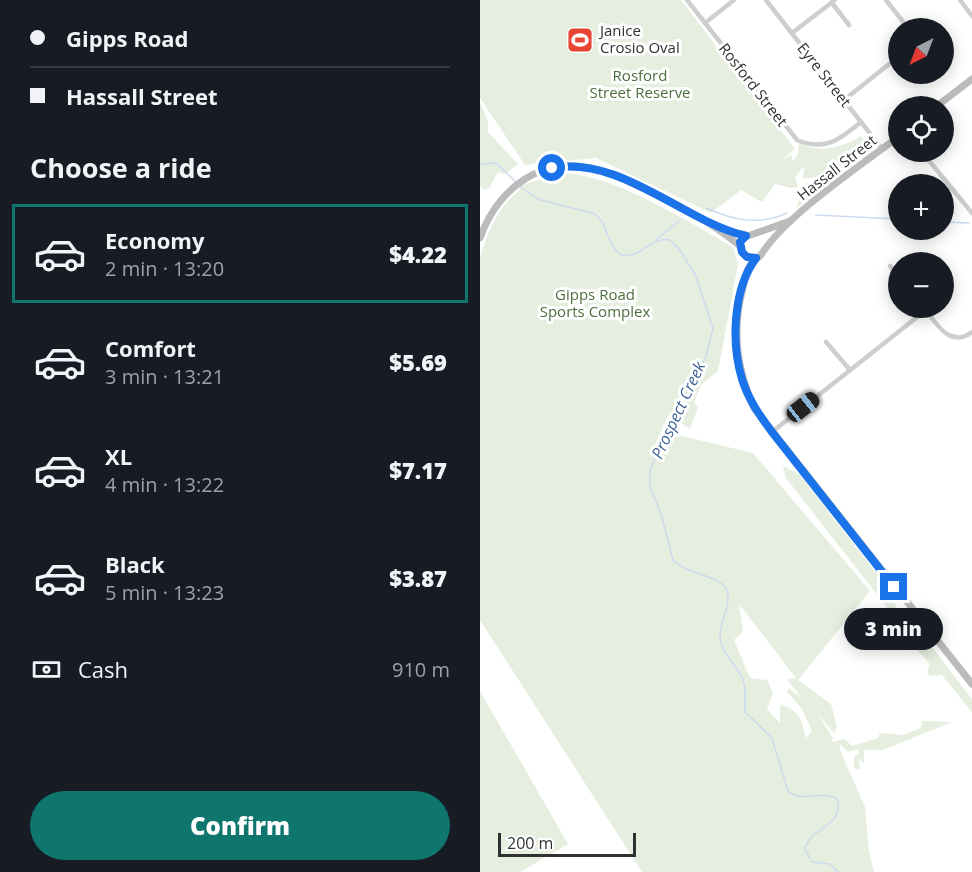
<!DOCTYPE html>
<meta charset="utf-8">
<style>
body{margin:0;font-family:"Open Sans",sans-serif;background:#20242c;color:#f1f3f6;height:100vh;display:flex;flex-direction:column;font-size:22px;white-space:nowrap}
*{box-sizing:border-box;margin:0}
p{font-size:20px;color:#9ea1a6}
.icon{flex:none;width:33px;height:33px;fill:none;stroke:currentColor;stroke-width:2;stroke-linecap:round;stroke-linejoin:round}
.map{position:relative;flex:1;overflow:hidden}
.drawer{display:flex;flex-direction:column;background:#171b24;width:480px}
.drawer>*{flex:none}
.top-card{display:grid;align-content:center;height:132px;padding:0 30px;background:#171b24}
.needle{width:39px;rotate:222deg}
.buttons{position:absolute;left:408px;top:18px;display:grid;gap:12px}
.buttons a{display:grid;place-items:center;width:66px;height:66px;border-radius:50%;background:#171b24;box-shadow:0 3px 15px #0003;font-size:30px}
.scale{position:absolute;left:18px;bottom:15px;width:138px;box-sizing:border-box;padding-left:6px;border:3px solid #313131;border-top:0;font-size:16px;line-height:21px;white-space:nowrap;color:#313131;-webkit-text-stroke:4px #fff;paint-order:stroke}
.end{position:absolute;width:27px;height:27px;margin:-14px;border:8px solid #1a73e8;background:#fff;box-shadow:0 0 0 3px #fff}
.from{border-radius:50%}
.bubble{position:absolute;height:42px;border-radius:21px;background:#171b24;box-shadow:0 3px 15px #0003;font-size:20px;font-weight:800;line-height:42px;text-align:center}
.car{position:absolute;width:18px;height:36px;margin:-18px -9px;border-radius:8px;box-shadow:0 0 4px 2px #0007;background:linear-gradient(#222 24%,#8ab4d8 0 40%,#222 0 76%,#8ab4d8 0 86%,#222 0)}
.top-card b{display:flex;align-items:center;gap:21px;height:57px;font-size:22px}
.top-card b+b{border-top:2px solid #363941}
.top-card i{width:15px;height:15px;background:#f1f3f6}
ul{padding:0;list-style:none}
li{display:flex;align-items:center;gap:18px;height:99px;margin:0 12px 9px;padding:0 18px;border:3px solid transparent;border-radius:0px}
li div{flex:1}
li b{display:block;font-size:22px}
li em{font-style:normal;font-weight:800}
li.active{border-color:#0f766e}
li>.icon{width:54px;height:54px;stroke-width:1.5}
h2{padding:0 30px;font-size:27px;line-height:72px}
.pay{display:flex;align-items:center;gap:15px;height:66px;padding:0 30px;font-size:22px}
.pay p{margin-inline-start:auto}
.primary-button{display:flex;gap:12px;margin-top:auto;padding:12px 30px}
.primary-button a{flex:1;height:69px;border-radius:36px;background:#0f766e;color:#fff;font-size:24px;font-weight:800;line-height:69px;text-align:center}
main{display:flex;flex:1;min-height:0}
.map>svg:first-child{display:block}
.green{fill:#e5eedf;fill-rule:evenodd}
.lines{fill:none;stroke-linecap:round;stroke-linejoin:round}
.stream{stroke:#ccdbee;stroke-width:1.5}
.minor{stroke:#cecece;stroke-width:4.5}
.secondary{stroke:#bbb;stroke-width:7}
.route{stroke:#1a73e8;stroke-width:8}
.labels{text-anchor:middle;stroke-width:6;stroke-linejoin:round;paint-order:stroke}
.poi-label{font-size:15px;fill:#313131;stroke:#fff;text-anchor:start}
.street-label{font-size:15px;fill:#313131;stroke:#fff}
.park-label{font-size:15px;fill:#4c6e3d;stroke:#fff}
.water-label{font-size:16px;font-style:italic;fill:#3d6496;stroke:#fff}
</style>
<main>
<section class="drawer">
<div class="top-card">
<b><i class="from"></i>Gipps Road</b>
<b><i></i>Hassall Street</b>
</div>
<h2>Choose a ride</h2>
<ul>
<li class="active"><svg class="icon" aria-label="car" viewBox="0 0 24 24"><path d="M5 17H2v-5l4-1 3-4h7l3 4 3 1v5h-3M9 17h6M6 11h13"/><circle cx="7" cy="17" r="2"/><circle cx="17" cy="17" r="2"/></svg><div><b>Economy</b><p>2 min · 13:20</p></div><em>$4.22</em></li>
<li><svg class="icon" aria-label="car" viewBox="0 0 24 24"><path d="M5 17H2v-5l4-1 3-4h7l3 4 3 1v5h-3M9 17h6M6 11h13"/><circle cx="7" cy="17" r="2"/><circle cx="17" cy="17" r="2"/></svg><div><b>Comfort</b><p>3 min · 13:21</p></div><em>$5.69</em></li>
<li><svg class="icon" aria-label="car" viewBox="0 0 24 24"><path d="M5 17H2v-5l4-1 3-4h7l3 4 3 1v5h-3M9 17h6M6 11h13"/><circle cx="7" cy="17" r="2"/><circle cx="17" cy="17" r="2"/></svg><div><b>XL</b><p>4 min · 13:22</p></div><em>$7.17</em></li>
<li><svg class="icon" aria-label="car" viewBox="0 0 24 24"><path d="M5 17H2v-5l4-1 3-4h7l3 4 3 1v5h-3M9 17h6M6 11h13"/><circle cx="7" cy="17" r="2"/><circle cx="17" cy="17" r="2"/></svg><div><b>Black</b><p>5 min · 13:23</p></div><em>$3.87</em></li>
</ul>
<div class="pay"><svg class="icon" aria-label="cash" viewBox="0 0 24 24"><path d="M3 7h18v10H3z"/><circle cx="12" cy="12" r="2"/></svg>Cash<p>910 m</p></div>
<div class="primary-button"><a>Confirm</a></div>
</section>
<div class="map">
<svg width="492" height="872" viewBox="0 0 492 872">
<rect width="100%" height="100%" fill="#fff"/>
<g class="green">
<path d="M0,0H201L315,149L300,161L311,155L313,161L318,154L319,143C343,154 359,148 381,136L391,146L362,172L357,160L354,178L347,174L346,184L316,209L325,183L339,185L336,177L323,179L324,166L315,177L318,187L312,188L295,184L282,202L261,190L231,213L116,158L45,165L0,98Z"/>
<polygon points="0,102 8,121 8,132 38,164 25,174 18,172 9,188 5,190 0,186"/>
<path d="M81,173C133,174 207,221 253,247L258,264L238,371L221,385L214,402L218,408L210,429L188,415L174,447L182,458L185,432L273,453L390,591L318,680L351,704L357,727L354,733L337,713L353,738L351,742L365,739L372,746L398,738L400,733L423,735L441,728L442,721L472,722L403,750H384V764L379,758L380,770L374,768V757L379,753L377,749L368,752L360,744V750L385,807L389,851L394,872H162L0,620V257C9,230 17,207 40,190L39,186ZM259,604L316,678L307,679L322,699L309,688L307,692L322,709L332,731L326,738C321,719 320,711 300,704V723L287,709L293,693L287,680L270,678L254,640L263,631Z"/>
<polygon points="303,466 319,474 414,596 420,632 413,636 406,606 306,478"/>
<polygon points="432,631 442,634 492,699 492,712 462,675 450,676 447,672 450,664 427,639"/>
<polygon points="0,691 88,844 40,872 0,872"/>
</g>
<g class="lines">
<g class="stream">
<polyline points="0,164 16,163 36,182"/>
<path d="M39,186L58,199L115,214C129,224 125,245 142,255C161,259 170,236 190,240L199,249L215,274L233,328L226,357L183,436L170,471V487L181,514L193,560C207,574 229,573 243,585C256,597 240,620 240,635C240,654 257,664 263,680C267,691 264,701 265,712L292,738L308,791C321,804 343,789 357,799C365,827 330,826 325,849L332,862L350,864L358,872"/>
<path d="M226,208C253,220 279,226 307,213"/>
<polyline points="336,215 418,219"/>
<polyline points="464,222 489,223"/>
<polyline points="176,240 199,221"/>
</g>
<g class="minor">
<path d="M207,0L317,140C345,152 360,139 381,122"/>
<polyline points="286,0 402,149"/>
<polyline points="406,0 428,28"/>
<polyline points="480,0 492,16"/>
<polyline points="352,3 369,25"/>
<polyline points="225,23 254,0"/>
<polyline points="312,33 355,0"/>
<polyline points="364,100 418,57"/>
<polyline points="442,152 492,213"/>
<polyline points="410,266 418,276"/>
<path d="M444,308C456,323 470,349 492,332"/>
<polyline points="346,342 370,370"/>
<polyline points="292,432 446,310"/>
</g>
<g class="secondary">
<polyline points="457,106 492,79"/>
<path d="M418,137C380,166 308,214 283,252C279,259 271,262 268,269C264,276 264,285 262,292C252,333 257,369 274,408L492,684"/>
<polyline points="243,230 266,235"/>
<path d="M0,238C16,193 55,159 105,167C127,170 149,182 169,191C202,206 232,223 260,246"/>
<path d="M276,258C264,259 257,250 262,238L310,221"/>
</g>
</g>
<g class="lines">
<path class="route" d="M72,168C142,156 201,220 266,236L260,242L262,252L267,257L276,258C253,289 251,343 262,379C268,399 280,416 292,432L414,587"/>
</g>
<defs>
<symbol id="stadium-square" viewBox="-11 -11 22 22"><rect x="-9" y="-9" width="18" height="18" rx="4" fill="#e84433" stroke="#fff"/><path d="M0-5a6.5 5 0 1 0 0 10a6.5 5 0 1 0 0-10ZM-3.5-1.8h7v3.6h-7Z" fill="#fff"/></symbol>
</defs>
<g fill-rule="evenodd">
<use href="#stadium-square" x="85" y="25" width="30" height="30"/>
</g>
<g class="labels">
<g class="poi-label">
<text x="120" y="36">Janice<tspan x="120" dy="17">Crosio Oval</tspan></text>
</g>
<g class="street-label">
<text transform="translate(344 75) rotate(52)" y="5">Eyre Street</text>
<text transform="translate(273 85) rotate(52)" y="5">Rosford Street</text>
<text transform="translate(357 168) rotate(-38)" y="5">Hassall Street</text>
</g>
<g class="park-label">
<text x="160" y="81">Rosford<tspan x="160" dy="17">Street Reserve</tspan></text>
<text x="115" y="300">Gipps Road<tspan x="115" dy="17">Sports Complex</tspan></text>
</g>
<g class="water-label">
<text transform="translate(198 410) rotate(-65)" y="6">Prospect Creek</text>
</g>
</g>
</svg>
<div class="buttons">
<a><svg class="needle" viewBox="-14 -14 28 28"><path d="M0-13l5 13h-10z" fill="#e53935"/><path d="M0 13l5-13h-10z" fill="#9ea1a6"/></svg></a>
<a><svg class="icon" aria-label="locate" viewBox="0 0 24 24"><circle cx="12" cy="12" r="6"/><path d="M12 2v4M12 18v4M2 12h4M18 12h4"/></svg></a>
<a>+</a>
<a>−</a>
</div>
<div class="scale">200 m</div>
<i class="end from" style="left:72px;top:168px"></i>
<i class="end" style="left:414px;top:587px"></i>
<div class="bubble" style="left:364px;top:608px;width:99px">3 min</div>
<i class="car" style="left:323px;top:407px;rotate:52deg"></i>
</div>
</main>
